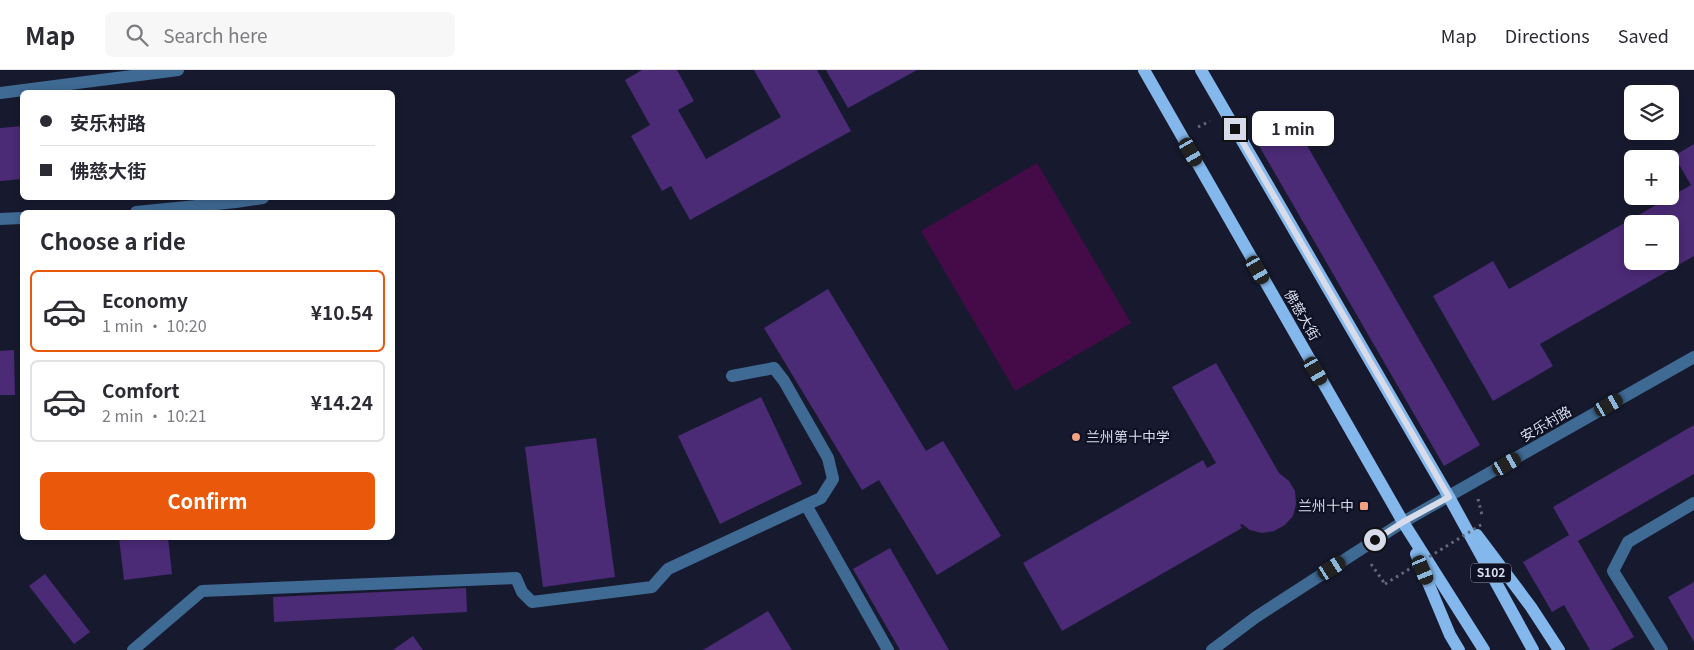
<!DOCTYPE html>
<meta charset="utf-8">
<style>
body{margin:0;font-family:Georgia,"Noto Sans SC",serif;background:#f7f7f7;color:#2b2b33;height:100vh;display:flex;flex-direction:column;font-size:19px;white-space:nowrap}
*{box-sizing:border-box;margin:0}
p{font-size:16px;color:#7c7c81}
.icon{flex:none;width:28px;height:28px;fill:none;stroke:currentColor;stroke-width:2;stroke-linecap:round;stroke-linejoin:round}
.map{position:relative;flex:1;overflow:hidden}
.details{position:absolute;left:20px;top:140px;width:375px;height:330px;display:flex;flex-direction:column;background:#fff;border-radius:8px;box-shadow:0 2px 8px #0003}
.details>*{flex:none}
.top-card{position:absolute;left:20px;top:20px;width:375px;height:110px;border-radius:8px;box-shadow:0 2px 8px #0003;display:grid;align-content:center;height:110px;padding:0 20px;background:#fff}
.controls{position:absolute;left:1624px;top:15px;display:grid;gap:10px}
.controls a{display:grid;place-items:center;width:55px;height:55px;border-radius:8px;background:#fff;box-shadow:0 2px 8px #0003;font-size:25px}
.end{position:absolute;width:22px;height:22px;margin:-11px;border:6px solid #d8dcea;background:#111;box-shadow:0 0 0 2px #111}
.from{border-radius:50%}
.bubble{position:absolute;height:35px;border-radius:8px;background:#fff;box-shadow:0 2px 8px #0003;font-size:16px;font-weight:700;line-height:35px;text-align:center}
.car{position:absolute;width:15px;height:30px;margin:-15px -8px;border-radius:6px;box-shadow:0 0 4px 1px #0007;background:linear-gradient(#222 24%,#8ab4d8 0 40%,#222 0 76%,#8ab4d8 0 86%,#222 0)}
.top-card b{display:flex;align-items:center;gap:18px;height:48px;font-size:19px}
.top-card b+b{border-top:1px solid #e1e1e2}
.top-card i{width:12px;height:12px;background:#2b2b33}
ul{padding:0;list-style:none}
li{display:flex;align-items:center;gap:15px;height:82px;margin:0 10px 8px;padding:0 10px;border:2px solid #e1e1e2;border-radius:8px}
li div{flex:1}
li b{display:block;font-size:19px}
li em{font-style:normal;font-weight:700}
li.current{border-color:#ea580c}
li>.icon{width:45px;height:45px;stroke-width:1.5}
h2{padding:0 20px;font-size:22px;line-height:60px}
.button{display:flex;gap:10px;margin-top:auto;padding:10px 20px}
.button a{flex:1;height:58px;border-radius:8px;background:#ea580c;color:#fff;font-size:20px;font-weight:700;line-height:58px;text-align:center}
header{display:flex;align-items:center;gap:30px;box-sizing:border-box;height:70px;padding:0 25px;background:#fff;border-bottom:1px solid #e1e1e2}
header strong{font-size:24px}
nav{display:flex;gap:28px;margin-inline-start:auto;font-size:18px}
.search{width:350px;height:45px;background:#f7f7f7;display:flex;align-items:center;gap:12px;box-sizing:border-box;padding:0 18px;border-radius:8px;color:#7c7c81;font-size:19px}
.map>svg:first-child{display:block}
.green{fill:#450b48}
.building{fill:#4b2a76;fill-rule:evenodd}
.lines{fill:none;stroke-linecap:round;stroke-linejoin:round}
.path{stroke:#646879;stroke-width:3;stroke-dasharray:2.5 4;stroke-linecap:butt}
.minor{stroke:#3f6a94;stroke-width:12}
.major{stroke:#84b8ed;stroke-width:12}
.path-bridge{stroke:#646879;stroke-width:3;stroke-dasharray:2.5 4;stroke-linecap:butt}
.route{stroke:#d8dcea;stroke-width:6}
.poi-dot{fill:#f2a080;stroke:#0e1124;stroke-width:2}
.labels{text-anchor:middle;stroke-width:4.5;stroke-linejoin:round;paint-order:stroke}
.shield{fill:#0e1124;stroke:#9b9faf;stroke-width:1}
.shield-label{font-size:12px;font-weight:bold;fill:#d8dcea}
.street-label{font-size:14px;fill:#d8dcea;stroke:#0e1124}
.poi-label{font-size:14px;fill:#d8dcea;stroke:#0e1124;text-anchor:start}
</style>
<header>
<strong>Map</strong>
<div class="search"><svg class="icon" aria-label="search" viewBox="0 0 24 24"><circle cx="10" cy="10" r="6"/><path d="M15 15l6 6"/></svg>Search here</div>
<nav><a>Map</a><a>Directions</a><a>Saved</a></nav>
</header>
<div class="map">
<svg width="1694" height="580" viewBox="0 0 1694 580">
<rect width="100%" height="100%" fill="#171a2e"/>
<polygon class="green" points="1037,93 1131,253 1015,321 921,161"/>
<g class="building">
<polygon points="642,0 677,0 694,31 678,40 706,89 781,47 754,0 817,0 851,61 690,150 671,116 662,121 631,66 650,55 625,10"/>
<polygon points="826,0 917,0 848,38"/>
<polygon points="1290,46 1480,375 1444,396 1254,67"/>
<polygon points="22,56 22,109 0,111 0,58"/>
<path d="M1694,74V186L1540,274L1553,296L1493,331L1433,226L1493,191L1509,219L1691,115L1674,86ZM1632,154H1670V191H1632Z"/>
<polygon points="828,219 926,381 943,371 1001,466 937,505 879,410 862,420 764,258"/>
<polygon points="14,280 15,325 0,325 0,281"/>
<polygon points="1216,293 1279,403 1289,411 1295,421 1296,434 1293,446 1285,455 1274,461 1262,463 1250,460 1242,454 1240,455 1242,458 1062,561 1023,493 1203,390 1207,398 1216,393 1172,317"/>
<polygon points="761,327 802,414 720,454 678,366"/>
<polygon points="1694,355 1694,404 1578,471 1634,567 1610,580 1590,580 1564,535 1552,542 1523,492 1569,465 1553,437"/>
<polygon points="596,368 615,507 543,517 525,377"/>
<polygon points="119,468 168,468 172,504 124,510"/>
<polygon points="890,478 949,580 900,580 853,499"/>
<polygon points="45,504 90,562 74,574 29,516"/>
<polygon points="1694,512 1694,572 1668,527"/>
<polygon points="466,518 467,542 274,552 273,527"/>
<polygon points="768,541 792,580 703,580"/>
<polygon points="413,566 423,580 393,580"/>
</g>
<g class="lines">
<g class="path">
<polyline points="1198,57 1210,51"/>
<polyline points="1478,429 1482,445"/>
<polyline points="1371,494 1385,514"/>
</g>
<g class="minor">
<polyline points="0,23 178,0"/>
<polyline points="136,142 236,132 263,128"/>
<polyline points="0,149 22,148"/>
<polyline points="806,435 888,580"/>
<polyline points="133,580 202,521 516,508 522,522 532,532 652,517 668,499 821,428 833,409 828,388 784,311 774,298 732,306"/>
<polyline points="1212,580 1256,547 1403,452 1694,287"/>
<polyline points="1662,580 1613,501 1628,472 1694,433"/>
</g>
<g class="major">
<polyline points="1144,0 1403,452 1484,580"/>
<polyline points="1201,0 1449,427 1533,580"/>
<polyline points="1477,465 1531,537 1559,580"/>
<polyline points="1416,484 1450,565 1459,580"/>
</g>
<polyline class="path-bridge" points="1385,514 1484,453"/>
</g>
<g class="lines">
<polyline class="route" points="1235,59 1449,427 1403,452 1375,470"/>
</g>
<g class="poi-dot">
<circle cx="1076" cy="367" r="5"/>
<rect x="1359" y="431" width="10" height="10" rx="2.5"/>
</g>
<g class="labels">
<rect class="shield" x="1471" y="493.5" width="40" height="19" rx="4"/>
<g class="shield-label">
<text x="1491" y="507">S102</text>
</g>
<g class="street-label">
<text transform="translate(1302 245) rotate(60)" y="5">佛慈大街</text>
<text transform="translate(1546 354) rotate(-30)" y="5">安乐村路</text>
</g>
<g class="poi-label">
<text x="1086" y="372">兰州第十中学</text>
<text x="1354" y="441" text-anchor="end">兰州十中</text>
</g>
</g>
</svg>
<div class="controls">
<a><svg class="icon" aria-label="layers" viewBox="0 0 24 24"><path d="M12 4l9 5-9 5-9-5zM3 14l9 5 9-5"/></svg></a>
<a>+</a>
<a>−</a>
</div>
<i class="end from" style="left:1375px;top:470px"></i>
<i class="end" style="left:1235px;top:59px"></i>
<div class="bubble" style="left:1252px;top:41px;width:82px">1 min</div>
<i class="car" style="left:1191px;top:82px;rotate:150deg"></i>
<i class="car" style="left:1258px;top:200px;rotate:150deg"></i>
<i class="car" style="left:1316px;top:301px;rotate:150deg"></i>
<i class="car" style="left:1609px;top:335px;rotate:60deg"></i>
<i class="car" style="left:1507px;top:394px;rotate:60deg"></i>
<i class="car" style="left:1332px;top:498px;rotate:57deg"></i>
<i class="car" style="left:1423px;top:500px;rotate:157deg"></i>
<div class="top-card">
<b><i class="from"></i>安乐村路</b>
<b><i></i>佛慈大街</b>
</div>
<section class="details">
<h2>Choose a ride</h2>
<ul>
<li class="current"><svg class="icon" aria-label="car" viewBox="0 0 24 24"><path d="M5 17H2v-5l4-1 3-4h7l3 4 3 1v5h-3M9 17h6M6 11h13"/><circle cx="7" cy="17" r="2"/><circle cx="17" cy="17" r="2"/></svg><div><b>Economy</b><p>1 min · 10:20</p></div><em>¥10.54</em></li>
<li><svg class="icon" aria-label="car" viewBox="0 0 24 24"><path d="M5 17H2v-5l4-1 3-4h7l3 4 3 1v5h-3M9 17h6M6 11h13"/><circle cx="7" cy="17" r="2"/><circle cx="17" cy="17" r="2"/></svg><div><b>Comfort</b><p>2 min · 10:21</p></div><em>¥14.24</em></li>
</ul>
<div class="button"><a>Confirm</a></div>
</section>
</div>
